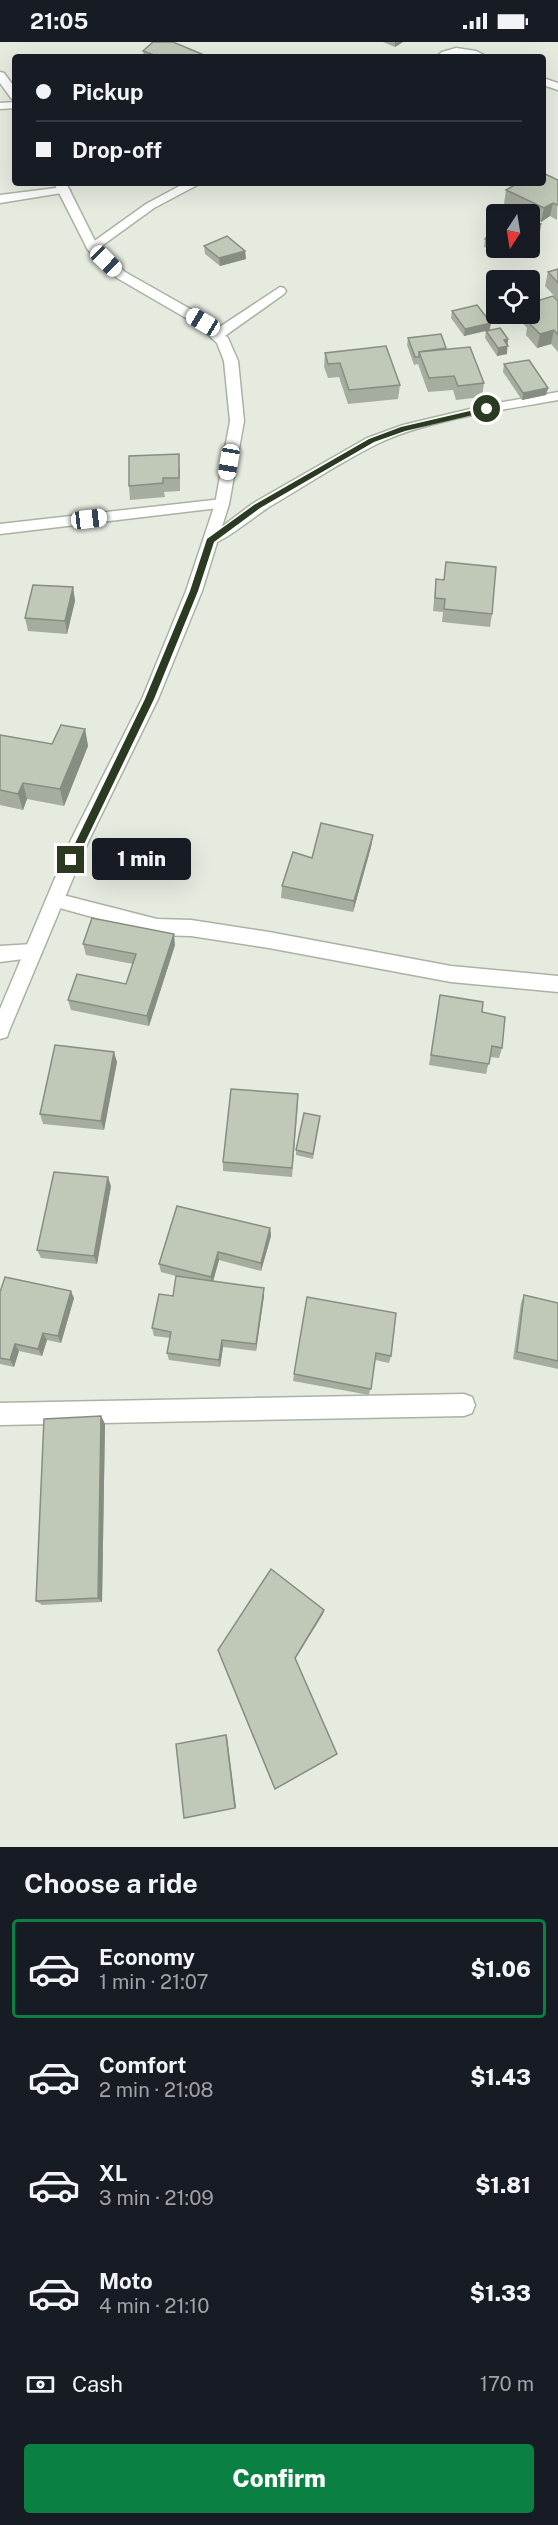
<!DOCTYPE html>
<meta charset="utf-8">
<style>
body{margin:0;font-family:"Public Sans",sans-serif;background:#242831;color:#f1f3f6;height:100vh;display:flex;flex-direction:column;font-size:22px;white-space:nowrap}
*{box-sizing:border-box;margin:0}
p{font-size:20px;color:#9ea1a6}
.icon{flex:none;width:33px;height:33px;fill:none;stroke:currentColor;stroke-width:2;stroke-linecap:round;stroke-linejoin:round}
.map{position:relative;height:1805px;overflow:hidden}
.sheet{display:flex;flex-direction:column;background:#171b24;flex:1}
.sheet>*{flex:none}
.hud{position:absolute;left:12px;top:12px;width:534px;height:132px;border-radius:6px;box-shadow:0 6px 24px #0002;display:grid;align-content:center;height:132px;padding:0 24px;background:#171b24}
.needle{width:39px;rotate:192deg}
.fabs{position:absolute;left:486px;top:162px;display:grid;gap:12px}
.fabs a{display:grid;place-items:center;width:54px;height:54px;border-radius:6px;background:#171b24;box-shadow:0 6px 24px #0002;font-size:30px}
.end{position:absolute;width:27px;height:27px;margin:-14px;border:8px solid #2a3b21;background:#fff;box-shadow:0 0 0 3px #fff}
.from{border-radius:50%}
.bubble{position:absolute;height:42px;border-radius:6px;background:#171b24;box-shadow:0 6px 24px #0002;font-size:20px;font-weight:800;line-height:42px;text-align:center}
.car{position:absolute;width:18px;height:36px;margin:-18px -9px;border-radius:8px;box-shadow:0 0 4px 2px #0007;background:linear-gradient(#fff 24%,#345 0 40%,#fff 0 76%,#345 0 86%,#fff 0)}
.hud b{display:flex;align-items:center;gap:21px;height:57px;font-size:22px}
.hud b+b{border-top:2px solid #363941}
.hud i{width:15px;height:15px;background:#f1f3f6}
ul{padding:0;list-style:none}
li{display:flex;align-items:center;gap:18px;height:99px;margin:0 12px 9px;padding:0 12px;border:3px solid transparent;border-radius:6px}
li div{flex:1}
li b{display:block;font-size:22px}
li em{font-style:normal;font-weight:800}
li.selected{border-color:#0b8043}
li>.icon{width:54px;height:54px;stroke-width:1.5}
h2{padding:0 24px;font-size:27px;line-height:72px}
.pay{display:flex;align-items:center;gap:15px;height:66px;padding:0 24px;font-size:22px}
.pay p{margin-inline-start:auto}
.button{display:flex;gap:12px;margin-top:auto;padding:12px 24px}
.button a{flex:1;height:69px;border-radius:6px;background:#0b8043;color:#fff;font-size:24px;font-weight:800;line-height:69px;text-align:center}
.status{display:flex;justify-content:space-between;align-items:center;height:42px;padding:0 30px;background:#171b24;direction:ltr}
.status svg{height:16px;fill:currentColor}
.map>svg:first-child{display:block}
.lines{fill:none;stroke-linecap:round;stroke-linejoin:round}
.minor-casing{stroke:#aab3a3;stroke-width:3}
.tertiary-casing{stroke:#aab3a3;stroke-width:3}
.minor{fill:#fff;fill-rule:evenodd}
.tertiary{fill:#fff;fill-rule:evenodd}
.wall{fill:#a5ad9e}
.shaded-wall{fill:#868d81}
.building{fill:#c0c9b8;stroke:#868d81;stroke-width:1.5}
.route{fill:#2a3b21}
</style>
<div class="status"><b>21:05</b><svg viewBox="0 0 49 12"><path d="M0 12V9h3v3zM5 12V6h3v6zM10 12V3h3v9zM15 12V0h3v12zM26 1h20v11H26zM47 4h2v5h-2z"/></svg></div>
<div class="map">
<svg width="558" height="1805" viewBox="0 0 558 1805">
<rect width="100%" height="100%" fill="#e6ebe0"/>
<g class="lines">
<defs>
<g id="minor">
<polygon points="456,6 476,9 488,15 462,13 436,15 442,10"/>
<polygon points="543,36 558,41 558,48 543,43"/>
<polygon points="15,60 15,66 0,67 0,61"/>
<polygon points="185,141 201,141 154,166 96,208 92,209 86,205 146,162"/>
<polygon points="64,145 70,148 68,150 0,161 0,153"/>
<polygon points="280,245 284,246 286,249 284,252 222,296 212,296 211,293 212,290"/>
<path d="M558,350V358C503,368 426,378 377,402C341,420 308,442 274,462C259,470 218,506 205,503L203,499L252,462L367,396L403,383L487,363Z"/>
<polygon points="222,457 229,462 227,465 0,492 0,482"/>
<polygon points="55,851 157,877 191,878 269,890 451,924 558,934 558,950 451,940 269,906 191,894 157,893 49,863 46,858 49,853"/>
<polygon points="33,902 39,905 42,910 39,915 0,920 0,904"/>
<polygon points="464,1352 472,1355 475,1363 472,1371 464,1374 0,1383 0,1361"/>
</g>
<g id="tertiary">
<polygon points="0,30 4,31 15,46 15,57 11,56 0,41"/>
<polygon points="54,141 66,141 97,203 125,230 208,277 228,296 238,319 244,379 229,462 202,549 158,657 89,798 9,989 7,995 0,997 0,967 71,798 142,657 186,549 215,462 230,379 224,319 217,301 198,283 117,236 88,208"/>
</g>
</defs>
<use href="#minor" class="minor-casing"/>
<use href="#tertiary" class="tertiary-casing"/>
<use href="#minor" class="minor"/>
<use href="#tertiary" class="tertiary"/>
</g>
<g class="wall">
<polygon points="383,0 403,0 395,5"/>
<polygon points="143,9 204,13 204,15 144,15"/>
<polygon points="558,138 557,178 550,174 541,180 530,174 530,172 526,172 504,162 506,148"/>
<polygon points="496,185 496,206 526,206 517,216 484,205 485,197"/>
<polygon points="204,204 245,209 246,217 220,224 205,212"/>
<polygon points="558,227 558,258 545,244 548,230"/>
<polygon points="558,259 558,310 551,302 537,306 526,293 527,286 519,277 520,272 530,272"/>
<polygon points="452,269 491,281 490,288 507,303 507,312 497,314 485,296 486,289 464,294 451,276"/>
<polygon points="408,296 446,306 446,307 484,341 482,355 456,358 453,348 428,350 418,322 414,323 407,303"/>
<polygon points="325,311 400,343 398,357 348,362 339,335 328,336 324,325"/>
<polygon points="504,322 548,346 546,353 522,358 503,330"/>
<polygon points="180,426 180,449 164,450 165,455 130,458 129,444"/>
<polygon points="436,537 492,572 490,585 442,580 443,570 433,569"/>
<polygon points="73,545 75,559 67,592 28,589 25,576"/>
<polygon points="85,687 88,704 64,764 27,757 23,768 0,763 0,693 52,702"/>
<polygon points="373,793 371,805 353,870 281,856 282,844"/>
<polygon points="83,902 175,903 149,984 71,968 68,958 126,942 133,922 86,913"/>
<polygon points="440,953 482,970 502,1006 499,1016 490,1015 486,1032 429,1023"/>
<polygon points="117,1020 104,1088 43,1082 40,1072"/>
<polygon points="298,1061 292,1135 223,1129 223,1120"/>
<polygon points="320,1074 313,1117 296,1113 296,1108"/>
<polygon points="111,1144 97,1222 41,1216 37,1208"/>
<polygon points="270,1186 271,1194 261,1229 219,1218 213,1239 264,1254 256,1309 223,1305 220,1325 169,1318 167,1311 170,1296 154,1294 152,1286 173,1254 176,1234 161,1230 159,1222"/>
<polygon points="0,1250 74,1256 61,1301 47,1298 42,1314 19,1309 14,1325 0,1322"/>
<polygon points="524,1253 558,1261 558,1327 513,1317 521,1261"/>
<polygon points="307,1255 391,1314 389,1321 375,1318 369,1353 293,1339 294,1332"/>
<polygon points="101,1374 105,1382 102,1560 42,1563 36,1559"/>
</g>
<g class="shaded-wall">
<polygon points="395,0 403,0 395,5"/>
<polygon points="553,161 550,174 541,180 544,166"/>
<polygon points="541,182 540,190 530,201 532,194"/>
<polygon points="521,206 526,206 517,216 519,208"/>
<polygon points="245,209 246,217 220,224 219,216"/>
<polygon points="491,281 489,288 464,294 465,287"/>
<polygon points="554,288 551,302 537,306 540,292"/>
<polygon points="508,297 507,312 497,314 498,306 504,298"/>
<polygon points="548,346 546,353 522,358 523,351"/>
<polygon points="73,545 75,559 67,592 65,579"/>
<polygon points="85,687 88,704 64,764 60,747"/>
<polygon points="23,741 27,757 23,768 18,752"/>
<polygon points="373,793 371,805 353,870 354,859"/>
<polygon points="174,892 175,903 149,984 147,974"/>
<polygon points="114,1010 117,1020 104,1088 101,1079"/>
<polygon points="108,1135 111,1144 97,1222 94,1214"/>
<polygon points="270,1186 271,1194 261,1229 261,1221"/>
<polygon points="218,1210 219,1218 212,1243 211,1235"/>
<polygon points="264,1246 264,1254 256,1309 256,1302"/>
<polygon points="71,1249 74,1256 61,1301 58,1294"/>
<polygon points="43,1291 47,1298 42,1314 38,1307"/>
<polygon points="222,1298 223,1305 220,1325 219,1318"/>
<polygon points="15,1302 19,1309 14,1325 10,1318"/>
<polygon points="101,1374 105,1382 102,1560 98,1556"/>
<polygon points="324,1568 323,1572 294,1619 295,1616"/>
<polygon points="226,1693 227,1694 236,1765 235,1766"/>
</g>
<g class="building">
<polygon points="153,0 173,0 204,13 201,15 157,15 157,14 143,9"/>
<polygon points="543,131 558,138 558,163 553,161 544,166 506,148 518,141 543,141"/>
<polygon points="530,179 541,182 532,194 530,193"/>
<polygon points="496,185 496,201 485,197"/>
<polygon points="227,194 245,209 219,216 204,204"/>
<polygon points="511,206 521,206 519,208"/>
<polygon points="558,227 558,241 548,230"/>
<polygon points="553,254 558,259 558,293 554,288 540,292 528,280 535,278 529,272 530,261"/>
<polygon points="477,263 491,281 465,287 452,269"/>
<polygon points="500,286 508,297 504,298 508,304 498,306 486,289"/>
<polygon points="441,292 446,306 419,310 419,315 415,315 408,296"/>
<polygon points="386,304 400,343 349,348 340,321 328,322 325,311"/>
<polygon points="470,305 484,341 458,344 454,334 429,336 419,310"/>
<polygon points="529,318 548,346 523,351 504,322"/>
<polygon points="179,412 179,436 163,436 163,441 129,444 129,414"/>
<polygon points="446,520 496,525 492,572 444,567 445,557 435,556 436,537 444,538"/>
<polygon points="33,543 73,545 65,579 25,576"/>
<polygon points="61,683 85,687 60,747 23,741 18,752 0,748 0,693 52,702"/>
<polygon points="321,781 373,793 354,859 282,844 293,810 312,816"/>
<polygon points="92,876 174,892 147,974 68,958 77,932 126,942 136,912 83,902"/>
<polygon points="440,953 483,960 482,970 505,975 502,1006 492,1004 489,1022 431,1013"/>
<polygon points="55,1003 114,1010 101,1079 40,1072"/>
<polygon points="231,1047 298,1052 292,1126 223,1120"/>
<polygon points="304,1071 320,1074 313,1112 296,1108"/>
<polygon points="54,1130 108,1135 94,1214 37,1208"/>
<polygon points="177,1164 270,1186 261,1221 218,1210 211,1235 159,1222"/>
<polygon points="176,1234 264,1246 256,1302 222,1298 219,1318 167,1311 171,1290 152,1286 159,1252 173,1254"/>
<polygon points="5,1235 71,1249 58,1294 43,1291 38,1307 15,1302 10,1318 0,1316 0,1250"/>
<polygon points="524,1253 558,1261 558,1319 517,1310"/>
<polygon points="307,1255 396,1271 391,1314 376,1311 371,1347 294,1332"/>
<polygon points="101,1374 98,1556 36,1559 44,1377"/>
<polygon points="271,1527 324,1568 295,1616 337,1712 275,1747 218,1608"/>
<polygon points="226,1693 235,1766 184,1776 176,1702"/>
</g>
<polygon class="route" points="487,365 490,369 405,389 374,400 260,466 214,500 198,549 154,657 75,821 68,821 67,818 145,657 190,549 207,497 254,463 369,397 401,385"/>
</svg>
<div class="fabs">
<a><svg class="needle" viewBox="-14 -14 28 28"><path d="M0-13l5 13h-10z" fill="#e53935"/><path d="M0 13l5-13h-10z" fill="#9ea1a6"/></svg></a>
<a><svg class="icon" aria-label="locate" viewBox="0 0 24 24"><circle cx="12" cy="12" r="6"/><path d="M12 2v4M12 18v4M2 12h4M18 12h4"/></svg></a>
</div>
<i class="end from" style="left:487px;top:367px"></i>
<i class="end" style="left:71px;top:818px"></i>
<div class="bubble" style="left:92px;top:796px;width:99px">1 min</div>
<i class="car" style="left:106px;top:219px;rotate:134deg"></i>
<i class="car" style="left:203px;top:280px;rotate:301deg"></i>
<i class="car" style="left:229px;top:420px;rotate:190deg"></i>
<i class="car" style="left:89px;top:477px;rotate:83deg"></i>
<div class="hud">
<b><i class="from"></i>Pickup</b>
<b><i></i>Drop-off</b>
</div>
</div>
<section class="sheet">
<h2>Choose a ride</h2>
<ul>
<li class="selected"><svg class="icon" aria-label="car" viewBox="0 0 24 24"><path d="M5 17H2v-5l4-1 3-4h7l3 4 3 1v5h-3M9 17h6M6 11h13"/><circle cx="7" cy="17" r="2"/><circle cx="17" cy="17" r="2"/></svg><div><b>Economy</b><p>1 min · 21:07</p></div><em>$1.06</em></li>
<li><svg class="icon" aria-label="car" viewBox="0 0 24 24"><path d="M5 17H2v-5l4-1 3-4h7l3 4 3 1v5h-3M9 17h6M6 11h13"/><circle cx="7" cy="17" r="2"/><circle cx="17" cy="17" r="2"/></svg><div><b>Comfort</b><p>2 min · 21:08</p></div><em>$1.43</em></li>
<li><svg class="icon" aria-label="car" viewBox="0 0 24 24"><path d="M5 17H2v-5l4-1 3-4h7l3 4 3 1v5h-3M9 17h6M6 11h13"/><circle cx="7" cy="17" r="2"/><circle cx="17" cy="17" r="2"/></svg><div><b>XL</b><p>3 min · 21:09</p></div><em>$1.81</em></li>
<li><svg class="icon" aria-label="car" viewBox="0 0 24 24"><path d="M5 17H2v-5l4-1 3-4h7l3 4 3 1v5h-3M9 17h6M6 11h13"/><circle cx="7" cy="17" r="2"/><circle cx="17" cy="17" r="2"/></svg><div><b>Moto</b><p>4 min · 21:10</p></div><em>$1.33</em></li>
</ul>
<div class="pay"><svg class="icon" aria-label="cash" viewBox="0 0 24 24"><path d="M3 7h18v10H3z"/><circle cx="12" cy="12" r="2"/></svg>Cash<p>170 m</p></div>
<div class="button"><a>Confirm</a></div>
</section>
